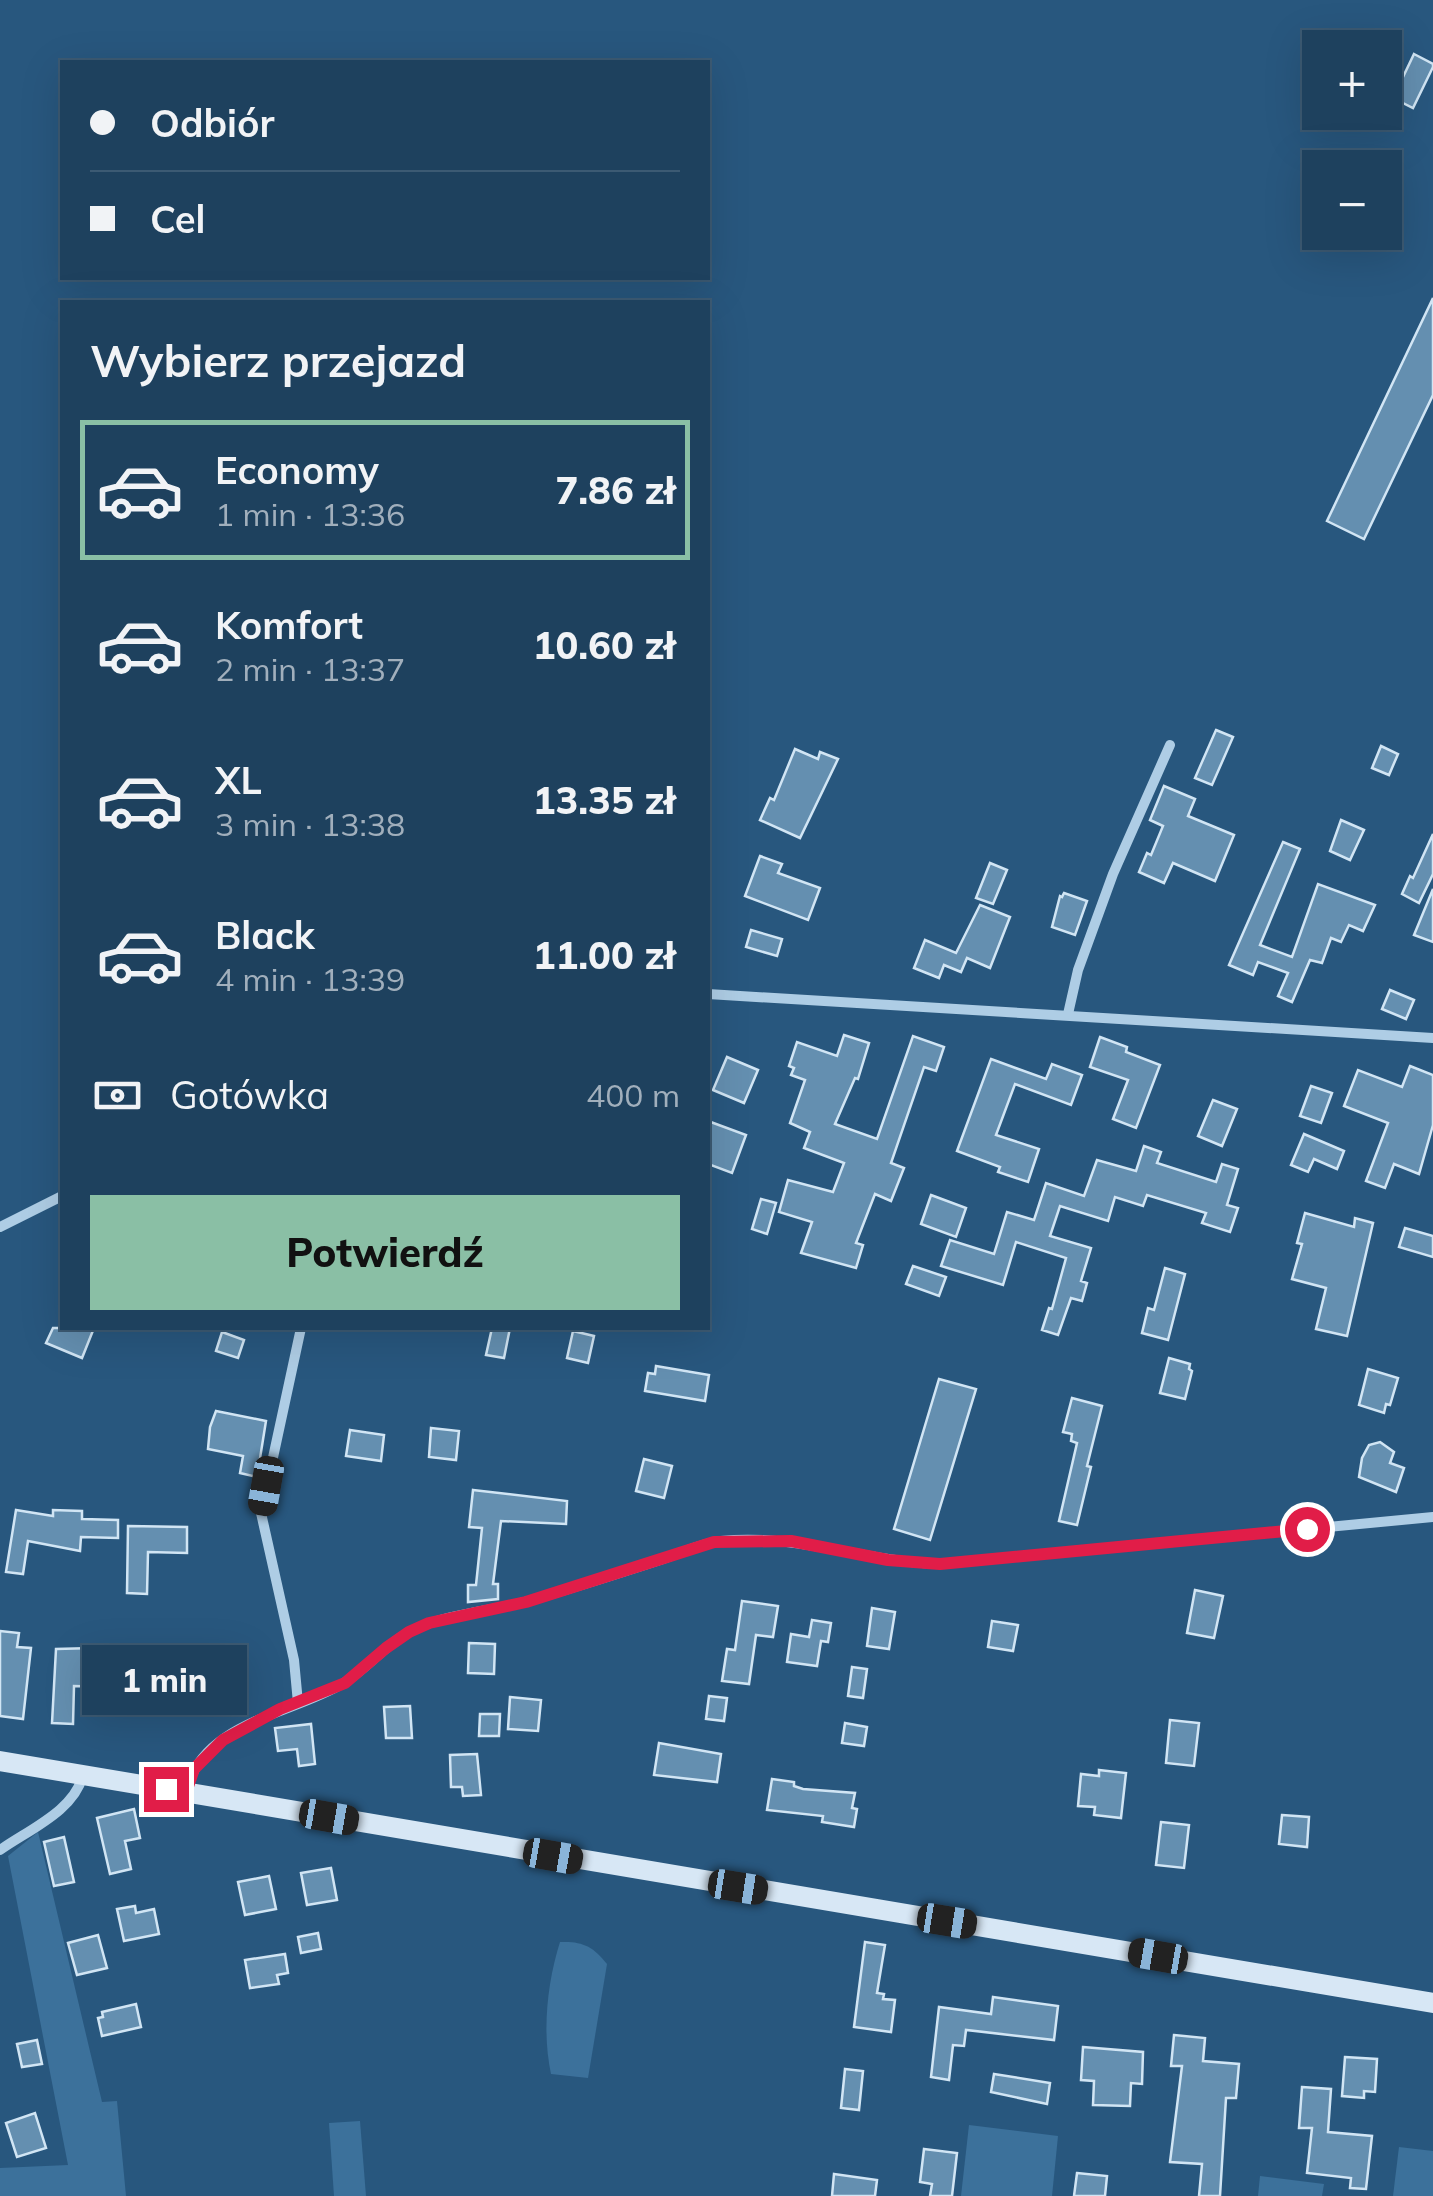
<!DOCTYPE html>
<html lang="pl">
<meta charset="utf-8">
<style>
body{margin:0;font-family:Mulish,sans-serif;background:#2b4c67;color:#f1f3f6;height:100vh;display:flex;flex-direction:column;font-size:38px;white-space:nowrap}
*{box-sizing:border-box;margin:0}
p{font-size:32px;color:#a1afbc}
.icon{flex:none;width:55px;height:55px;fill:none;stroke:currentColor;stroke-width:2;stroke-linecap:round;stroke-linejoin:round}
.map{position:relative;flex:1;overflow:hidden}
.sheet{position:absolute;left:60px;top:300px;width:650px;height:1030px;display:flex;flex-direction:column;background:#1e415e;border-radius:0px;box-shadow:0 10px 40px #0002,0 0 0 2px #3c5a73}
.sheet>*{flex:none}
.banner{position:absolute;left:60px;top:60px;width:650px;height:220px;border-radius:0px;box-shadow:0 10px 40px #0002,0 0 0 2px #3c5a73;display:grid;align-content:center;height:220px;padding:0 30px;background:#1e415e}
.buttons{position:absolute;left:1302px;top:30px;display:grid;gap:20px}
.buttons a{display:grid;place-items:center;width:100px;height:100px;border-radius:0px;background:#1e415e;box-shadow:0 10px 40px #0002,0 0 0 2px #3c5a73;font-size:50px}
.end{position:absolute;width:45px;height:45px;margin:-22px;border:12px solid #e11d48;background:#fff;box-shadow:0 0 0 5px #fff}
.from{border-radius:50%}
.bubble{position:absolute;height:70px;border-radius:0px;background:#1e415e;box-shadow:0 10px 40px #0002,0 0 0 2px #3c5a73;font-size:32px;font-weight:800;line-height:70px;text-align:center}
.car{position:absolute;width:30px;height:60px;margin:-30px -15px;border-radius:12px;box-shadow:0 0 8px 2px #0007;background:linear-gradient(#222 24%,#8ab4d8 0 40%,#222 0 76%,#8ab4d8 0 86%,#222 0)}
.banner b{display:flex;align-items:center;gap:35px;height:95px;font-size:38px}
.banner b+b{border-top:2px solid #3c5a73}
.banner i{width:25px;height:25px;background:#f1f3f6}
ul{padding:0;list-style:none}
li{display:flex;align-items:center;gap:30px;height:140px;margin:0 20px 15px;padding:0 10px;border:5px solid transparent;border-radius:0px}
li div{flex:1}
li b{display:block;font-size:38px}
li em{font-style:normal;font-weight:800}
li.selected{border-color:#8abfa5}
li>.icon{width:90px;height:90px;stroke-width:1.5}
h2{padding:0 30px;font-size:45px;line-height:120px}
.pay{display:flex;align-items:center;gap:25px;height:110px;padding:0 30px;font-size:38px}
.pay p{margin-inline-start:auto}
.button{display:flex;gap:20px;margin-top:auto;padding:20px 30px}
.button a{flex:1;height:115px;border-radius:0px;background:#8abfa5;color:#111;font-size:40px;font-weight:800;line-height:115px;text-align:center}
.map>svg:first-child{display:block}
.green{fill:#3c719b}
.building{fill:#648fb0;stroke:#d1e5f4;stroke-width:2.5}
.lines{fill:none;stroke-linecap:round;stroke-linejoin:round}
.street{stroke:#aecde5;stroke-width:10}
.secondary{stroke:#d7e7f5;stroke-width:20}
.route{stroke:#e11d48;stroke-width:12}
</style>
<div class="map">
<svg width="1433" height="2196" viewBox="0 0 1433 2196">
<rect width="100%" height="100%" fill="#28577e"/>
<g class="green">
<polygon points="38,1832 102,2102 117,2101 126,2196 0,2196 0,2168 68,2165 8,1856"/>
<path d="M560,1942C582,1941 593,1946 607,1964L588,2078L551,2074C542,2032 547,1983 560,1942Z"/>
<polygon points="360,2121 366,2196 334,2196 329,2123"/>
<polygon points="969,2125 1058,2136 1052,2196 961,2196"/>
<polygon points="1399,2147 1433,2151 1433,2196 1393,2196"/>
<polygon points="1260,2176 1324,2184 1322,2196 1258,2196"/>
</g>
<g class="building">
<polygon points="1414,54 1433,64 1433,67 1413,108 1393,98"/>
<polygon points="1433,298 1433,395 1364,539 1327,521"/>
<polygon points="1216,730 1233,737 1212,785 1195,778"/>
<polygon points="1381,746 1398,754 1389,775 1372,768"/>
<polygon points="795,749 818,759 820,752 838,759 800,838 760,820 770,798 774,800"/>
<polygon points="1164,786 1195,799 1188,816 1234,835 1215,881 1173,863 1164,883 1139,872 1147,853 1151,855 1163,826 1150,820"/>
<polygon points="1341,820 1364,830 1350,860 1330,851"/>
<polygon points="1433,834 1433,874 1419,903 1402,894 1410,876 1413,878"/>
<polygon points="1283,842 1300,849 1260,945 1292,957 1318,884 1375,905 1363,931 1349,925 1341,942 1331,938 1322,963 1310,960 1292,1002 1278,996 1288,973 1258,962 1253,975 1229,965"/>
<polygon points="760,856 782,864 778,873 820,888 808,920 745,896"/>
<polygon points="990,863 1007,870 993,904 976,898"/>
<polygon points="1433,889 1433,942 1414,935"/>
<polygon points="1064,893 1087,901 1075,935 1052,927 1060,896 1062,897"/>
<polygon points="980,905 1010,917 990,968 967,958 961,972 944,965 939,978 914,968 925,940 956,953"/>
<polygon points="751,930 782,939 777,956 746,947"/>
<polygon points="1390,990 1414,1000 1406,1019 1382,1009"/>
<polygon points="844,1035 869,1043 858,1079 855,1078 835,1124 877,1139 913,1036 944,1047 936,1071 924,1067 891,1163 904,1168 891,1201 875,1194 856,1243 863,1245 856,1268 801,1253 812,1222 779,1212 788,1180 833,1192 844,1163 804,1148 810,1132 790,1123 805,1080 791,1075 794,1068 789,1066 797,1042 837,1056"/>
<polygon points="1100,1037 1127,1047 1126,1052 1160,1065 1136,1128 1113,1119 1128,1080 1090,1067"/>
<polygon points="727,1057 758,1070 744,1103 713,1090"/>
<polygon points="991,1059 1046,1079 1052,1064 1082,1075 1071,1105 1015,1084 996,1135 1039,1149 1028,1182 998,1172 1000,1167 957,1151"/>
<polygon points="1410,1066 1433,1075 1433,1125 1419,1174 1394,1164 1385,1188 1366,1181 1388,1123 1344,1106 1358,1070 1402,1087"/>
<polygon points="1311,1086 1332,1093 1321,1123 1300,1116"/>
<polygon points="1213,1100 1237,1109 1222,1146 1198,1136"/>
<polygon points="708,1121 746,1135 732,1173 708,1164"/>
<polygon points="1304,1134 1344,1151 1337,1169 1314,1159 1308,1172 1291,1165"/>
<polygon points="1144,1146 1161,1152 1157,1163 1216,1182 1222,1164 1238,1169 1227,1205 1238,1208 1230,1232 1202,1223 1206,1213 1147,1195 1143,1206 1115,1197 1108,1221 1060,1206 1050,1236 1091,1248 1081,1281 1087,1283 1082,1301 1071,1298 1058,1335 1042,1330 1049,1308 1052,1309 1066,1258 1016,1242 1003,1285 941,1266 950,1240 994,1254 1007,1212 1034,1220 1046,1183 1084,1196 1097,1160 1136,1171"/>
<polygon points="931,1195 966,1208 956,1237 921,1224"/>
<polygon points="761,1199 776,1203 767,1234 752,1229"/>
<polygon points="1305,1213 1354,1227 1355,1218 1373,1223 1347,1336 1316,1329 1326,1288 1292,1279 1302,1244 1297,1243"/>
<polygon points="1405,1228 1433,1236 1433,1257 1399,1247"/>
<polygon points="913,1266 946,1277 939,1296 906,1284"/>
<polygon points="1165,1268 1185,1274 1168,1340 1142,1333 1148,1308 1154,1310"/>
<polygon points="53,1328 94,1328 82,1358 46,1343"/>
<polygon points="492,1328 510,1328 504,1358 486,1355"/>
<polygon points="573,1331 594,1336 588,1363 567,1358"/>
<polygon points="222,1332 244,1340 238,1358 216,1351"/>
<polygon points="1169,1358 1190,1364 1189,1369 1192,1371 1185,1399 1160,1393"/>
<polygon points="656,1366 709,1375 705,1401 645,1391 648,1373 655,1374"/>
<polygon points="1368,1369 1398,1378 1390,1405 1386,1404 1384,1413 1359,1405"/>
<polygon points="939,1379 976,1389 930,1540 894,1529"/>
<polygon points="1072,1398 1102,1406 1087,1466 1091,1467 1077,1525 1059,1521 1077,1443 1071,1441 1072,1434 1063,1432"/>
<polygon points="216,1411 266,1421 257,1477 240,1473 243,1456 208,1449 210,1427"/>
<polygon points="431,1428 459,1431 456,1460 429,1457"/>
<polygon points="350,1430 384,1435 381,1461 346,1456"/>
<polygon points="1380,1442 1394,1452 1390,1463 1404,1468 1396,1492 1359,1477 1362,1458 1369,1445"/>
<polygon points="644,1459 672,1466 664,1498 636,1491"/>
<polygon points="473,1490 567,1501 566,1524 501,1521 493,1584 498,1584 498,1599 468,1602 468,1585 476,1585 482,1528 469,1527"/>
<polygon points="16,1510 53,1516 53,1510 82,1511 82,1519 118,1520 118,1538 81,1537 80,1551 28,1541 23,1574 6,1572"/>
<polygon points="128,1526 187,1527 187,1553 148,1552 147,1594 127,1593"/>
<polygon points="1195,1590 1223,1596 1214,1638 1187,1633"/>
<polygon points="742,1601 778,1606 773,1637 756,1635 749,1684 722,1681 727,1649 735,1650"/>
<polygon points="872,1608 895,1612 889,1649 867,1646"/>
<polygon points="812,1620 831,1623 828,1642 821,1641 817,1666 787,1662 791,1634 809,1637"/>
<polygon points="992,1621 1018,1625 1013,1651 988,1647"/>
<polygon points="0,1631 19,1633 17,1647 31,1648 23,1719 0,1716"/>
<polygon points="469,1643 495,1644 494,1674 468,1673"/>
<polygon points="94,1648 116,1649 114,1687 74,1686 73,1724 52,1723 56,1649"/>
<polygon points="180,1652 215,1653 215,1684 179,1683"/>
<polygon points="852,1667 867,1669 863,1698 848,1696"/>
<polygon points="178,1669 180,1689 157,1692 154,1672"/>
<polygon points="709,1696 727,1698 724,1721 706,1719"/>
<polygon points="510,1697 541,1700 538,1731 508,1729"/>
<polygon points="410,1706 412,1738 386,1738 384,1707"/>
<polygon points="480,1714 500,1714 499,1736 479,1736"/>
<polygon points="1170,1720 1199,1723 1194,1766 1166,1763"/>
<polygon points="845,1723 867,1727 864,1746 842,1743"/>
<polygon points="311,1724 315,1764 299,1766 297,1749 278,1751 275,1728"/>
<polygon points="659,1743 721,1754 717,1782 654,1775"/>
<polygon points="477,1754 481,1795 463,1796 462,1787 451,1787 450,1755"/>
<polygon points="1099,1770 1126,1773 1121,1818 1094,1815 1095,1807 1078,1806 1081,1774 1099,1776"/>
<polygon points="772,1779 794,1782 794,1786 803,1789 855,1793 852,1808 857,1809 854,1827 822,1822 823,1816 767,1810"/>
<polygon points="134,1809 140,1838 125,1841 131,1869 110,1874 97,1818"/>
<polygon points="1282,1815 1309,1817 1307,1847 1279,1844"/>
<polygon points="1161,1822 1189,1825 1184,1868 1156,1865"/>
<polygon points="64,1837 74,1882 54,1886 44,1842"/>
<polygon points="331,1868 337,1900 307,1905 301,1873"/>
<polygon points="269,1876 276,1909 245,1915 238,1882"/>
<polygon points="135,1906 136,1913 154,1909 159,1934 124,1941 117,1909"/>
<polygon points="318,1933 321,1949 301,1953 298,1937"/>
<polygon points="98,1935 107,1968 77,1975 68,1943"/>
<polygon points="865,1942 885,1945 877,1993 884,1994 883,1999 895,2000 891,2032 854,2027"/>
<polygon points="285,1954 288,1973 277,1975 279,1984 250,1988 245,1960"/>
<polygon points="993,1997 1058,2006 1054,2040 966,2030 964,2046 953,2045 949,2080 931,2077 939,2007 991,2014"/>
<polygon points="136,2004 141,2027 102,2036 98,2018 103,2017 102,2012"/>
<polygon points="1174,2035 1205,2038 1203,2061 1239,2064 1236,2098 1226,2098 1220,2196 1199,2196 1202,2164 1170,2162 1182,2066 1171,2066"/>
<polygon points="37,2040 42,2064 22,2067 17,2044"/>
<polygon points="1083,2047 1143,2052 1142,2084 1131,2083 1130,2106 1093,2105 1094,2081 1081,2080"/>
<polygon points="1345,2057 1377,2059 1375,2092 1364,2091 1364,2098 1342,2096"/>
<polygon points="845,2069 863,2071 859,2110 841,2108"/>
<polygon points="994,2074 1050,2083 1047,2104 991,2092"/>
<polygon points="1302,2087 1331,2089 1328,2132 1372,2136 1366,2189 1350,2188 1351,2178 1307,2173 1312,2128 1299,2128"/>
<polygon points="35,2113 46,2148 17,2157 6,2123"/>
<polygon points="924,2149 957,2153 952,2196 930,2196 932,2184 920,2182"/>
<polygon points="1077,2173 1107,2176 1105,2196 1074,2196"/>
<polygon points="834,2174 877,2180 875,2196 832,2196"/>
</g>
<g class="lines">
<g class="street">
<polyline points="708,994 1433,1038"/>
<polyline points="1068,1014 1078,970 1113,874 1170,745"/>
<polyline points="0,1227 62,1196"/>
<polyline points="298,1703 294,1660 261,1513 301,1328"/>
<path d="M186,1792C202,1722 290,1715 342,1684C368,1669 387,1642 415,1629C451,1613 494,1611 532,1600C576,1587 620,1573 663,1559C682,1553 702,1543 721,1541C796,1533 866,1562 940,1564L1433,1517"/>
<path d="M0,1850C28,1830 76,1810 83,1774"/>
</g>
<polyline class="secondary" points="0,1761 1433,2003"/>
</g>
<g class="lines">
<polyline class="route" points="166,1789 186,1792 194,1769 223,1740 280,1709 345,1683 386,1648 409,1632 429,1623 526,1602 714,1542 791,1541 888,1560 940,1564 1307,1529"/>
</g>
</svg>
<div class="buttons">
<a>+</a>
<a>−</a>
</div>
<i class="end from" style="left:1307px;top:1529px"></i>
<i class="end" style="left:166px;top:1789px"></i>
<div class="bubble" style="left:82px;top:1645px;width:165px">1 min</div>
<i class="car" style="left:266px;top:1486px;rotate:190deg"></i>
<i class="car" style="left:329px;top:1817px;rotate:100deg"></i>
<i class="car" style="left:553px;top:1856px;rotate:100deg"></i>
<i class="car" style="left:738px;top:1887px;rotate:99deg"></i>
<i class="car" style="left:947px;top:1921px;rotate:99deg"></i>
<i class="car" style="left:1158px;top:1956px;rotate:280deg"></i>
<div class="banner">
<b><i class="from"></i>Odbiór</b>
<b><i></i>Cel</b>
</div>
<section class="sheet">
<h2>Wybierz przejazd</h2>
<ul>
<li class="selected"><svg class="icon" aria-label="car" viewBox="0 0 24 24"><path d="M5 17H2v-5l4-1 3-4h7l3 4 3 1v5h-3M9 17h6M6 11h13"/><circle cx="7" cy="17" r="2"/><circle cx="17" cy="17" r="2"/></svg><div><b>Economy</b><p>1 min · 13:36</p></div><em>7.86 zł</em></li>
<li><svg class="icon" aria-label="car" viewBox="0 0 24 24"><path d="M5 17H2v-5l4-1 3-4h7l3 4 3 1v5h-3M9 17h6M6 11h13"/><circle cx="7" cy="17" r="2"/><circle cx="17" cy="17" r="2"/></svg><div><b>Komfort</b><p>2 min · 13:37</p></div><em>10.60 zł</em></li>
<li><svg class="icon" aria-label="car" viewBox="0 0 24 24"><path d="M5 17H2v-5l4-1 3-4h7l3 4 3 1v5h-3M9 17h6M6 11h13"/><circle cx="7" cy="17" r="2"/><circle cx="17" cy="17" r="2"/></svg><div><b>XL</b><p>3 min · 13:38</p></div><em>13.35 zł</em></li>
<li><svg class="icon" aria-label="car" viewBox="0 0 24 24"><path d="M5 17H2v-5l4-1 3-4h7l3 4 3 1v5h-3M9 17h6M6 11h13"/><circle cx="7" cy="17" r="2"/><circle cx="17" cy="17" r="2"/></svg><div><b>Black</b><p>4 min · 13:39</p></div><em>11.00 zł</em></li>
</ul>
<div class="pay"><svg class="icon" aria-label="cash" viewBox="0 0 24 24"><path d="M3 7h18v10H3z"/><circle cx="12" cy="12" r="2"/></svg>Gotówka<p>400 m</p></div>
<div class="button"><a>Potwierdź</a></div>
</section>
</div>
